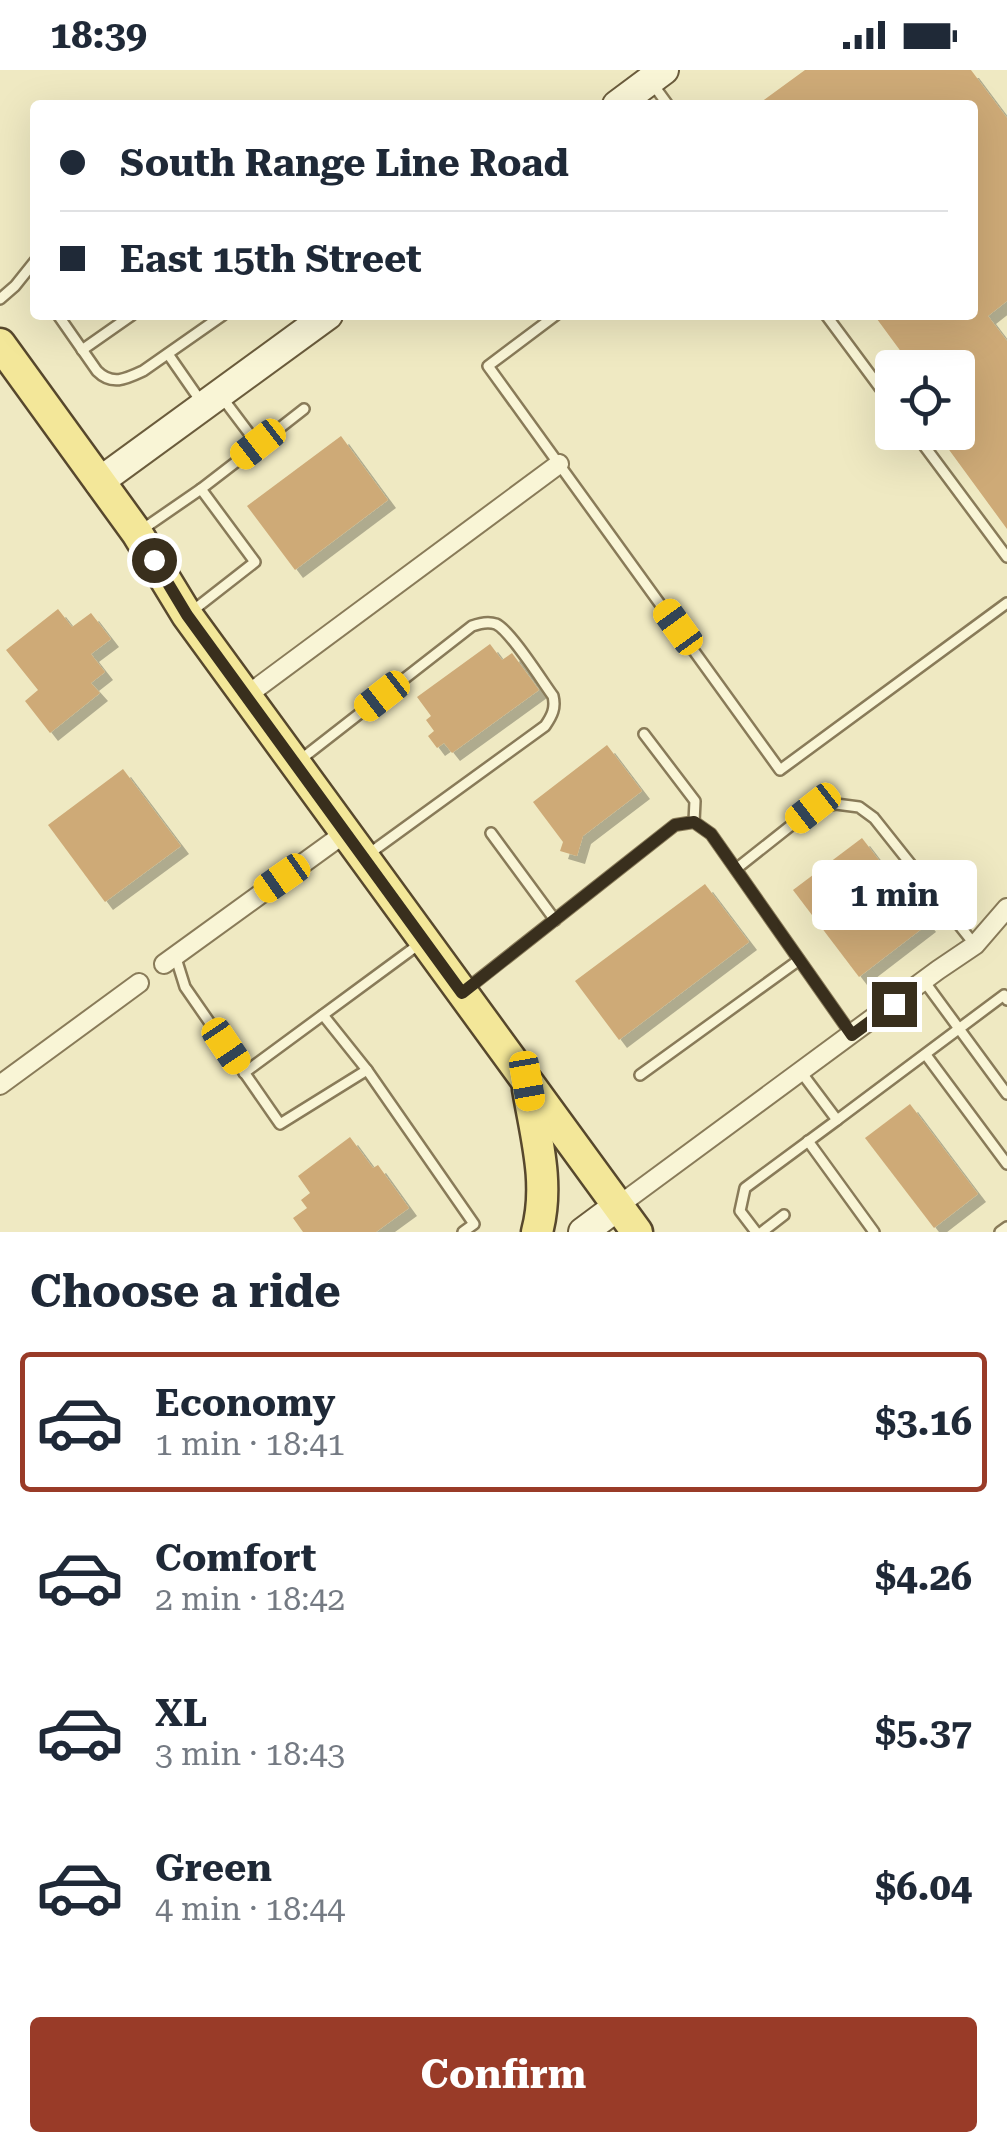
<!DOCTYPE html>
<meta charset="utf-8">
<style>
body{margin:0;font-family:"Roboto Serif",serif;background:#f2f2f3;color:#1f2937;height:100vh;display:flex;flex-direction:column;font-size:38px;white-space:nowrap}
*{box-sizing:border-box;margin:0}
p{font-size:32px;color:#747a83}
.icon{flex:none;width:55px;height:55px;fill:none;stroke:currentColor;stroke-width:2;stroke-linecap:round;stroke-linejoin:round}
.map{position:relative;height:1162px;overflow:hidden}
.details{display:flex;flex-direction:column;background:#fff;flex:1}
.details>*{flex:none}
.hud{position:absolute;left:30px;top:30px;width:948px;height:220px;border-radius:10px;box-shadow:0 10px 40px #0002;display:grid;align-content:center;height:220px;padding:0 30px;background:#fff}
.controls{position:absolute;left:875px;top:280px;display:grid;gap:20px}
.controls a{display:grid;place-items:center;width:100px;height:100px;border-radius:10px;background:#fff;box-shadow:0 10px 40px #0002;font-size:50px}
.end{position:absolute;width:45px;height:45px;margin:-22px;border:12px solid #392f1d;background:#fff;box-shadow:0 0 0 5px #fff}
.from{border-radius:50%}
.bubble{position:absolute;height:70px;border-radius:10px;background:#fff;box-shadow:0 10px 40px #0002;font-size:32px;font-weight:700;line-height:70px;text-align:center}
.car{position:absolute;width:30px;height:60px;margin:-30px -15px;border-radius:12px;box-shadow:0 0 8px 2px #0007;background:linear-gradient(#f5c518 24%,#345 0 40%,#f5c518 0 76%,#345 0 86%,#f5c518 0)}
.hud b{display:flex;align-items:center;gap:35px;height:95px;font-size:38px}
.hud b+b{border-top:2px solid #e0e1e3}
.hud i{width:25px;height:25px;background:#1f2937}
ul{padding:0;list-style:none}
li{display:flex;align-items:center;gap:30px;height:140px;margin:0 20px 15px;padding:0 10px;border:5px solid transparent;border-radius:10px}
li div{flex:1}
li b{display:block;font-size:38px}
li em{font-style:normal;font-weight:700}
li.selected{border-color:#993b28}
li>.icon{width:90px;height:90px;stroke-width:1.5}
h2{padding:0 30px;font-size:45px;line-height:120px}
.action{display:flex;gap:20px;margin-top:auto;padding:20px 30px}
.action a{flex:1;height:115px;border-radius:10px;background:#993b28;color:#fff;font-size:40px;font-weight:700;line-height:115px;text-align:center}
.status{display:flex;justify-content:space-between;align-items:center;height:70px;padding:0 50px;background:#fff;direction:ltr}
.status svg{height:28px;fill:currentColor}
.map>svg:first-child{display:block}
.building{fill:#ceaa77;filter:url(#shadow)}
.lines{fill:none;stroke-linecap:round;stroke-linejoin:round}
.lane-casing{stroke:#897b59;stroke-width:14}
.street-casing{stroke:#897b59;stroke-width:22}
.secondary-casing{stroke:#6b5c3c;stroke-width:32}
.primary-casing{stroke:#57482d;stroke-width:35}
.lane{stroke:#f9f5d6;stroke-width:9}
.street{stroke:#f9f5d6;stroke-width:18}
.secondary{stroke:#f9f5d6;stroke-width:28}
.primary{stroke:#f3e799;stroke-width:30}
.route{stroke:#392f1d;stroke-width:12}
</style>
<div class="status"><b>18:39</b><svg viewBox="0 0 49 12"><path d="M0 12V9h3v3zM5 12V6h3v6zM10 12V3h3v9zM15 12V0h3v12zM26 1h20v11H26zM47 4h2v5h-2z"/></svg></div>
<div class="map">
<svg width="1007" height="1162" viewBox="0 0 1007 1162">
<defs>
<filter id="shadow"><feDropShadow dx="8" dy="8" stdDeviation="0" flood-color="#0004"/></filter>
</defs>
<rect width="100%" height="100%" fill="#efe9c2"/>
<g class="building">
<polygon points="805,0 971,0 1007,48 1007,231 988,246 1007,271 1007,459 936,362 958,362 958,298 913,298 874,245 972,245 972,35 757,35"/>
<polygon points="341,366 388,430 295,500 247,436"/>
<polygon points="58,539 72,557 91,543 111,569 91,584 105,602 91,613 100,623 50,663 25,631 38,620 6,580"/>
<polygon points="490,574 502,590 512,583 539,620 452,683 444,673 437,678 428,666 434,661 426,650 431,646 417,627"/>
<polygon points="607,675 642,721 583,766 577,786 560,781 563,772 533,732"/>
<polygon points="123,699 181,776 105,832 48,755"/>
<polygon points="862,768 928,854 859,907 793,820"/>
<polygon points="705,814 749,872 619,970 575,911"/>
<polygon points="910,1034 978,1124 934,1158 865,1068"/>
<polygon points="350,1067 373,1098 378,1095 409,1138 376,1162 303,1162 293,1148 307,1138 301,1130 310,1123 298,1106"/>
</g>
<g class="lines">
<defs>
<g id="lane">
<polyline points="652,13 668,35"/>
<polyline points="0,229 15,216 35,191"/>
<path d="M58,245L97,301C112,316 126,309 143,301L223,245"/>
<polyline points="556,245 488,296 780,700 1007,533"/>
<polyline points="826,245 892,334"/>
<polyline points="82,280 132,245"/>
<polyline points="168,284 202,333"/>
<polyline points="914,362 1007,487"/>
<polyline points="258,375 304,339"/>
<polyline points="143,459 201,419 258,375 221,326"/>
<polyline points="191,542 255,492 201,419"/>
<polyline points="644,664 695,731 694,752"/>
<path d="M300,690L472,556C480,553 488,551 496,554C510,560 542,611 553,626C556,638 552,646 545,656L370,783"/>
<polyline points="491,763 555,850"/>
<polyline points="736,799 813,738 836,734 859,737 874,748 975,875"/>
<polyline points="175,885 185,917 280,1054 367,1000"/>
<polyline points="924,911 1007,1024"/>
<polyline points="468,918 675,755 694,752 711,764 852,965"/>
<polyline points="323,945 367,1000 474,1154 463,1162"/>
<polyline points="926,985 1007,1094"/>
<polyline points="244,1003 422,872"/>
<polyline points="640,1005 799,890"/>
<polyline points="837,1050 1004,925 1007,930"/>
<polyline points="808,1071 874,1162"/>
<polyline points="756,1162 740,1141 745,1118 837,1050 801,1002"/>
<polyline points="762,1162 784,1145"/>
<polyline points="1000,1162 1007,1157"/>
</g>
<g id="street">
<polyline points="246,626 559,394"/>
<polyline points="164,894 345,763"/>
<polyline points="0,1015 139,913"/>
<polyline points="618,1136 938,900 975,875 1007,838"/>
</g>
<g id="secondary">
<polyline points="617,35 664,0"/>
<polyline points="99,412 328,245"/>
<polyline points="583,1162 618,1136"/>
</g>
<g id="primary">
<polyline points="0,274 137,463 187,545 637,1162"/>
<path d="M528,1019C536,1067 550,1114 537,1162"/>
</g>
</defs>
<use href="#lane" class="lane-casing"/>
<use href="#street" class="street-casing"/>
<use href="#secondary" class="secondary-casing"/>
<use href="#primary" class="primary-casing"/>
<use href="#lane" class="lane"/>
<use href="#street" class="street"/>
<use href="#secondary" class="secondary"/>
<use href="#primary" class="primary"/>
</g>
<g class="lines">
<polyline class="route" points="154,490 187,545 462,923 675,755 694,752 711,764 852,965 894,934"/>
</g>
</svg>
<div class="controls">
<a><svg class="icon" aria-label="locate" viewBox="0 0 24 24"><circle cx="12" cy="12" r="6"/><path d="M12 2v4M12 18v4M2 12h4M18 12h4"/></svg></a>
</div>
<i class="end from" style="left:154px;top:490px"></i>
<i class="end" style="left:894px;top:934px"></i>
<div class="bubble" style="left:812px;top:790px;width:165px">1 min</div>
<i class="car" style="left:258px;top:374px;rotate:232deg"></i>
<i class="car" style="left:678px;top:557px;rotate:324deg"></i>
<i class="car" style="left:382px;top:626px;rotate:232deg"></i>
<i class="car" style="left:813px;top:738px;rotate:232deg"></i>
<i class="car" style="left:282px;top:808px;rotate:235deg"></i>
<i class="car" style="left:226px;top:976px;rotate:146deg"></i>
<i class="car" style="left:527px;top:1011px;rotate:170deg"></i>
<div class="hud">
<b><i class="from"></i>South Range Line Road</b>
<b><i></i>East 15th Street</b>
</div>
</div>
<section class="details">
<h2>Choose a ride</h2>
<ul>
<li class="selected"><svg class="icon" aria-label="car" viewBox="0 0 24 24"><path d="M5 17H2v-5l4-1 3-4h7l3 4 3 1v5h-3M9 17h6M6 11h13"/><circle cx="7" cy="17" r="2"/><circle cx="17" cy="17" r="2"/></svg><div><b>Economy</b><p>1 min · 18:41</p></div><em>$3.16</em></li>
<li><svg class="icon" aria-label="car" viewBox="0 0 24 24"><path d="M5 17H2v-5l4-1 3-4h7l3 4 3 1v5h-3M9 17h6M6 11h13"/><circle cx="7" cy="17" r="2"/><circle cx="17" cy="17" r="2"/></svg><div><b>Comfort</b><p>2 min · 18:42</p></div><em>$4.26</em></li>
<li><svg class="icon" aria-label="car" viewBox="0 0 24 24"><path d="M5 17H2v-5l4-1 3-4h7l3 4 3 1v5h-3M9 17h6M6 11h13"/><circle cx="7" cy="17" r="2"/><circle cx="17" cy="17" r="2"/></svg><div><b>XL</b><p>3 min · 18:43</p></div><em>$5.37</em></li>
<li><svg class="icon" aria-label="car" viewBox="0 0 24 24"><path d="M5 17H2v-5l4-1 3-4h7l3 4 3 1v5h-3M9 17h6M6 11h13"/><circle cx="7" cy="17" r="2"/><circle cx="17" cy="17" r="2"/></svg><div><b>Green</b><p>4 min · 18:44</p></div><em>$6.04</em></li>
</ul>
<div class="action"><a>Confirm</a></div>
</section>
